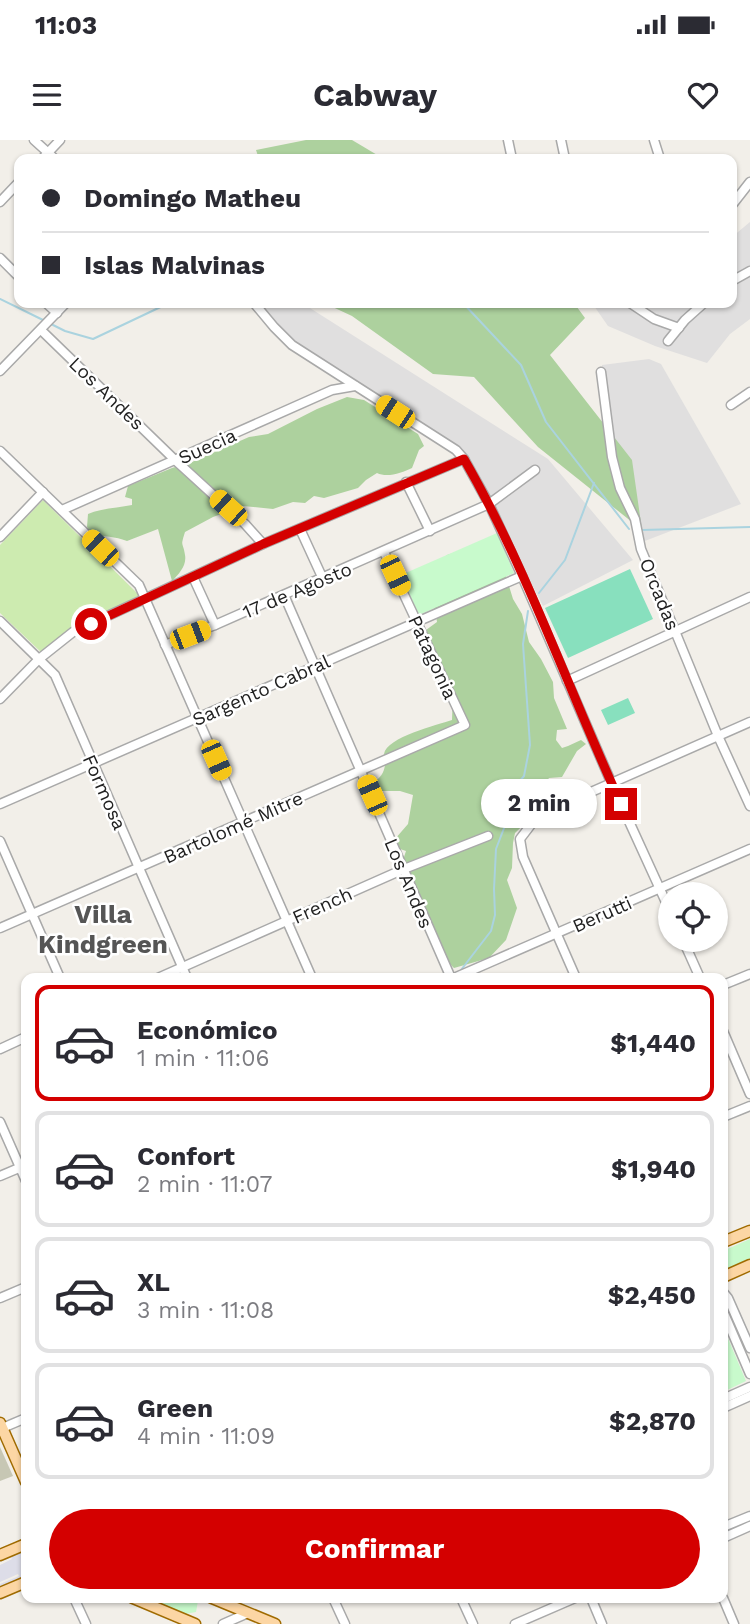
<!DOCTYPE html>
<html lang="es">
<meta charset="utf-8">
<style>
body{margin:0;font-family:"Work Sans",sans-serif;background:#f7f7f7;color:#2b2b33;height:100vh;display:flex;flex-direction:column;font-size:26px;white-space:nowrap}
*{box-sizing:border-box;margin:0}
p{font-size:23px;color:#7c7c81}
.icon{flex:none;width:38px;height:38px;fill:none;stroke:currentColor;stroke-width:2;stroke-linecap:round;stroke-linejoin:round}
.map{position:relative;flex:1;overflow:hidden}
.side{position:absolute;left:21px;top:833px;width:707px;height:630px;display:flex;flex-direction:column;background:#fff;border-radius:14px;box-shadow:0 2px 5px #0004}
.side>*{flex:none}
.hud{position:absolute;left:14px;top:14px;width:723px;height:154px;border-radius:14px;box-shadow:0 2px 5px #0004;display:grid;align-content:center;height:154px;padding:0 28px;background:#fff}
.buttons{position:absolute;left:658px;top:742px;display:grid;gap:14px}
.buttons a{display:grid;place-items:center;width:70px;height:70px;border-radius:50%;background:#fff;box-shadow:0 2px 5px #0004;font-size:35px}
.end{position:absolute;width:32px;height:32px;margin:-16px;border:9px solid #d40000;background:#fff;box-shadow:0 0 0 4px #fff}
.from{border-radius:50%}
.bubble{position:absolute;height:49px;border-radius:24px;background:#fff;box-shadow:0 2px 5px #0004;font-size:23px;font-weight:700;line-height:49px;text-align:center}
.car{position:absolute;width:21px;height:42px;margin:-21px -10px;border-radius:9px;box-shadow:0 0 5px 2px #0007;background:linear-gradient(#f5c518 24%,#345 0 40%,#f5c518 0 76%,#345 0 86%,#f5c518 0)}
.hud b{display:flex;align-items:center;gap:24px;height:66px;font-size:26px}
.hud b+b{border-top:2px solid #e1e1e2}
.hud i{width:18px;height:18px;background:#2b2b33}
ul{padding:12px 0 0;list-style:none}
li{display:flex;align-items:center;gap:21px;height:116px;margin:0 14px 10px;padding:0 14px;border:4px solid #e1e1e2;border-radius:14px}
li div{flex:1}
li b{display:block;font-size:26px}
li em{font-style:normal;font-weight:700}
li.active{border-color:#d40000}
li>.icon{width:63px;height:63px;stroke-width:1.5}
.button{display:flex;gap:14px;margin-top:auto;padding:14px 28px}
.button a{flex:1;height:80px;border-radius:42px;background:#d40000;color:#fff;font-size:28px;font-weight:700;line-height:80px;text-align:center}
.status{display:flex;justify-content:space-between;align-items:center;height:49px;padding:0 35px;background:#fff;direction:ltr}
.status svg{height:19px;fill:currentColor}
header{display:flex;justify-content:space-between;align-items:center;height:91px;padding:0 28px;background:#fff;font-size:32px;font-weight:700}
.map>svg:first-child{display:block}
.residential{fill:#e0dfdf}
.construction{fill:#c7c7b4}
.grass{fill:#cdebb0}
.forest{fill:#add19e}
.park{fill:#c8facc}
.pitch{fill:#88e0be}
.plaza{fill:#dddde8}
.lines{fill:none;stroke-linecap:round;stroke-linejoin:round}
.stream{stroke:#aad3df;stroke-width:2}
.minor-casing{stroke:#a9a9a9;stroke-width:11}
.major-casing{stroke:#a06b00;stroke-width:13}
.minor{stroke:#fff;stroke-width:8}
.major{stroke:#fcd6a4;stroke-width:10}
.route{stroke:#d40000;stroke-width:9}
.labels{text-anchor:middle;stroke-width:5;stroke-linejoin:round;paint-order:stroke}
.street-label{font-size:19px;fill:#222;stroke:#fff}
.district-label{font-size:26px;font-weight:bold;fill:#555;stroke:#fff}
</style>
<div class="status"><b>11:03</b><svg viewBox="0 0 49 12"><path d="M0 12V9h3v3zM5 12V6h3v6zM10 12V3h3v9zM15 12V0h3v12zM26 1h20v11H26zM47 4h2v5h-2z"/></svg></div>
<header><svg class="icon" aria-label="menu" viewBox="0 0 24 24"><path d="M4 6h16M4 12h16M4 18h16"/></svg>Cabway<svg class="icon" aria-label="heart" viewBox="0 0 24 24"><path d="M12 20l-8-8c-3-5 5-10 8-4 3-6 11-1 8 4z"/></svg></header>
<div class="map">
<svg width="750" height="1484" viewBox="0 0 750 1484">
<rect width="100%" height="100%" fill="#f2efe9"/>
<g class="residential">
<polygon points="750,82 750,179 730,194 707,223 655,206 608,186 592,163 732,163 732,97"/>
<polygon points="249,163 302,163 548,319 633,420 543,466 498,379 467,328 437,300 305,219 285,200 269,176"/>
<polygon points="649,219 661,224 741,364 637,404 607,275 602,225"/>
</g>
<polygon class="construction" points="0,1307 13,1336 0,1341"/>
<path class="grass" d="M43,360L139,455C121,467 101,473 82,482C67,489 55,502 43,514L0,473V405Z"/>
<g class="forest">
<polygon points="306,0 352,0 384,19 259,19 256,10"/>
<polygon points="324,163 574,163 585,178 550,215 632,320 642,390 538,307 474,237 433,234 352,176"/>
<path d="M347,257L364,260L418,294L424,306L419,310L412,328C402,333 387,338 377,333L366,340L358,348L324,358L314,356L305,363L293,362L273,369L243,366L213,377L185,392C180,408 183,401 185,415C187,425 179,434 172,441L158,389L127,401C115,396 104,397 92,394L87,387L88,374C102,368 118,368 132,365V359L125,357L128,346L172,328L192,322L249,297L268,294L317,269Z"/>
<path d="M463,410L505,433L513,459L522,474L529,502L541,519L553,542L554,558L567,589L557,590L556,600L562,608L568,606L581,600L586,604L577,611L562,637L549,638L535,657L547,666L538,671L515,693L513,703L512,728L507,740L517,768L506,800L489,818L454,828L445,819L403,720L406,711L400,709L395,699L408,684L413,655L400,651H374L373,643C380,638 384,633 385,625C385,621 383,617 384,614C387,597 437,585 452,580L453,553L426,490L437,482L435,469L419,459L438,426L447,415Z"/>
</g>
<g class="park">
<polygon points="497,393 514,433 419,475 401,435"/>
<polygon points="750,1099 750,1119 723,1132 723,1111"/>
<polygon points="727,1196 746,1241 723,1252 723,1198"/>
<polygon points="146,1458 197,1458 198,1461 196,1472 185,1474"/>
</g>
<g class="pitch">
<polygon points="630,429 653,479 568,518 545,468"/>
<polygon points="628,558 635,573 608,585 601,570"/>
</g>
<polygon class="plaza" points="26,1406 26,1437 0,1449 0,1444 19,1436 18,1434 0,1442 0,1425 12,1419 11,1417 0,1422 0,1418"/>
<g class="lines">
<g class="stream">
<polyline points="0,159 43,180"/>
<polyline points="463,163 521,225 546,282 629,389"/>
<polyline points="51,184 65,191 93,199 169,163"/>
<polyline points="642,390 750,387"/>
<polyline points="539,453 565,420 594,343"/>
<polyline points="461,830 491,791 495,775 494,749 496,709 506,683 506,658 524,636 530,605 523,504 528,471"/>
</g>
<defs>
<g id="minor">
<polyline points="34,0 55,19"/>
<polyline points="508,0 512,19"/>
<polyline points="561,0 565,19"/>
<polyline points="654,0 660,19"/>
<polyline points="42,19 60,0"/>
<polyline points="0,62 19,42"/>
<polyline points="732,65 750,42"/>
<polyline points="0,118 19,137"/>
<polyline points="732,141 750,131"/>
<polyline points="46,163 57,173"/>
<polyline points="254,163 274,187 292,205 456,310 464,319 489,364 522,436 611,642 670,771"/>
<polyline points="630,163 654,179 679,188"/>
<polyline points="41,190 175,320 245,384 263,404"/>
<polyline points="668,201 685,180 704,163"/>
<polyline points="0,231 66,163"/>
<polyline points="601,232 612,317 620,348 635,379 641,409 675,491 718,596 750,666"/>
<polyline points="731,265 750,252"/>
<polyline points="0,311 139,445 312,838"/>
<polyline points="406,342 430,391"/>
<polyline points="62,370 332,250 355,246"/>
<polyline points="300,389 323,439"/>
<polyline points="0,397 43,352"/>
<polyline points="193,437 215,485"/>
<polyline points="284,455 451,838"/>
<polyline points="0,481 55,535 187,838"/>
<polyline points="165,505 215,485 489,364 535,330"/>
<polyline points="567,541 750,457"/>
<polyline points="0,559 39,519 73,492 263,404 464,319"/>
<polyline points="0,664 522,436"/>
<polyline points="0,701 60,838"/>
<polyline points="0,788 465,585 384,412"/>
<polyline points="683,800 700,838"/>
<polyline points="158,838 404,729 488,696"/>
<polyline points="454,838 750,709"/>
<polyline points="576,838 523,717 520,699 533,682 548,671 750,582"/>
<polyline points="723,845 750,834"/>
<polyline points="723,891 750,954"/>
<polyline points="0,909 26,897"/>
<polyline points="723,977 750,966"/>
<polyline points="0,982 26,1041"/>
<polyline points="0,1036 26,1025"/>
<polyline points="723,1152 728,1158 750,1208"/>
<polyline points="0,1158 26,1147"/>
<polyline points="723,1171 750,1234"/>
<polyline points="723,1259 750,1247"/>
<polyline points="723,1268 750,1256"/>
<polyline points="0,1289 26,1278"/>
<polyline points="723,1387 750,1376"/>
<polyline points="723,1398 750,1386"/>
<polyline points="74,1458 86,1484"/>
<polyline points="333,1458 345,1484"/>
<polyline points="461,1458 473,1484"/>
<polyline points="591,1458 602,1484"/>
<polyline points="723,1458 734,1484"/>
<polyline points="223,1484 248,1473"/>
<polyline points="515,1484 575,1458"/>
</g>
<g id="major">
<polyline points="723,1102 750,1091"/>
<polyline points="723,1137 750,1125"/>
<polyline points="0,1283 26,1342"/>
<polyline points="0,1415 26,1404"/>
<polyline points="0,1453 26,1442"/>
<polyline points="133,1458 195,1484"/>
<polyline points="212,1458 275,1484"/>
</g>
</defs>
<use href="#minor" class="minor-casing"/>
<use href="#major" class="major-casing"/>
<use href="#minor" class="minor"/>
<use href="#major" class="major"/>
</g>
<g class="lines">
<path class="route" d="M91,484L263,404L464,319C527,428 568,549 621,664"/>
</g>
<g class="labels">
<g class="street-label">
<text transform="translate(107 253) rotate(44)" y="7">Los Andes</text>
<text transform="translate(207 306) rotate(-24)" y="7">Suecia</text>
<text transform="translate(297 450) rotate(-23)" y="7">17 de Agosto</text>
<text transform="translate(660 454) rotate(68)" y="7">Orcadas</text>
<text transform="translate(433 517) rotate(65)" y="7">Patagonia</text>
<text transform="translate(261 550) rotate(-24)" y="7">Sargento Cabral</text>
<text transform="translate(105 652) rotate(66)" y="7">Formosa</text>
<text transform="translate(233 687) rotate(-24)" y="7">Bartolomé Mitre</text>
<text transform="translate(409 743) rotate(67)" y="7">Los Andes</text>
<text transform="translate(322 765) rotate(-24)" y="7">French</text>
<text transform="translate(602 774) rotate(-24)" y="7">Berutti</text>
</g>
<g class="district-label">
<text x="103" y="783">Villa<tspan x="103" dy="30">Kindgreen</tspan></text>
</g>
</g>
</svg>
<div class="buttons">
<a><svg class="icon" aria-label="locate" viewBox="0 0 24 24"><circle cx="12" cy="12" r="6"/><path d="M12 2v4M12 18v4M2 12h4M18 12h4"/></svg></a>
</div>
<i class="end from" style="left:91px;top:484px"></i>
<i class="end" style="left:621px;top:664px"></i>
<div class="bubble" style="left:481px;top:639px;width:116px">2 min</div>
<i class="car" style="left:395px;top:272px;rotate:303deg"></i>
<i class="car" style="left:228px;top:368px;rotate:312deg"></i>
<i class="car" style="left:100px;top:408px;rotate:314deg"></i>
<i class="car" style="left:395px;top:435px;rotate:155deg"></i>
<i class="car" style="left:190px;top:495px;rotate:69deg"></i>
<i class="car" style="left:216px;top:620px;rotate:156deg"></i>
<i class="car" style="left:372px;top:655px;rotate:336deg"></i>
<div class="hud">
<b><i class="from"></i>Domingo Matheu</b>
<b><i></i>Islas Malvinas</b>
</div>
<section class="side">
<ul>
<li class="active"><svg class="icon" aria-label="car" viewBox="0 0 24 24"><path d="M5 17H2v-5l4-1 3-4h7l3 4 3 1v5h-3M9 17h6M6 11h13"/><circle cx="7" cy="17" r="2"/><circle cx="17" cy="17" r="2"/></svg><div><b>Económico</b><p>1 min · 11:06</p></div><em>$1,440</em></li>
<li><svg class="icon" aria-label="car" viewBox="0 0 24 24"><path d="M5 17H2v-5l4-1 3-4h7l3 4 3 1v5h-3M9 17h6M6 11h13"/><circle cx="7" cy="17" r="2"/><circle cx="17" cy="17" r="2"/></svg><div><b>Confort</b><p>2 min · 11:07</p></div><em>$1,940</em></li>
<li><svg class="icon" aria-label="car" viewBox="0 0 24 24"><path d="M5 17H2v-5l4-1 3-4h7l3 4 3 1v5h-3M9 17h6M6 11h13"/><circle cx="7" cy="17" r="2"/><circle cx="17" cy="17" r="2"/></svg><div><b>XL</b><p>3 min · 11:08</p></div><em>$2,450</em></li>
<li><svg class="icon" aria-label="car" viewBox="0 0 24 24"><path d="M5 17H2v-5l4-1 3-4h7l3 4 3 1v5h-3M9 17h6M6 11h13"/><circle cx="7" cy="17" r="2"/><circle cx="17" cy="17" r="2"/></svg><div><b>Green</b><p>4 min · 11:09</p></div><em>$2,870</em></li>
</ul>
<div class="button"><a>Confirmar</a></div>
</section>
</div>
